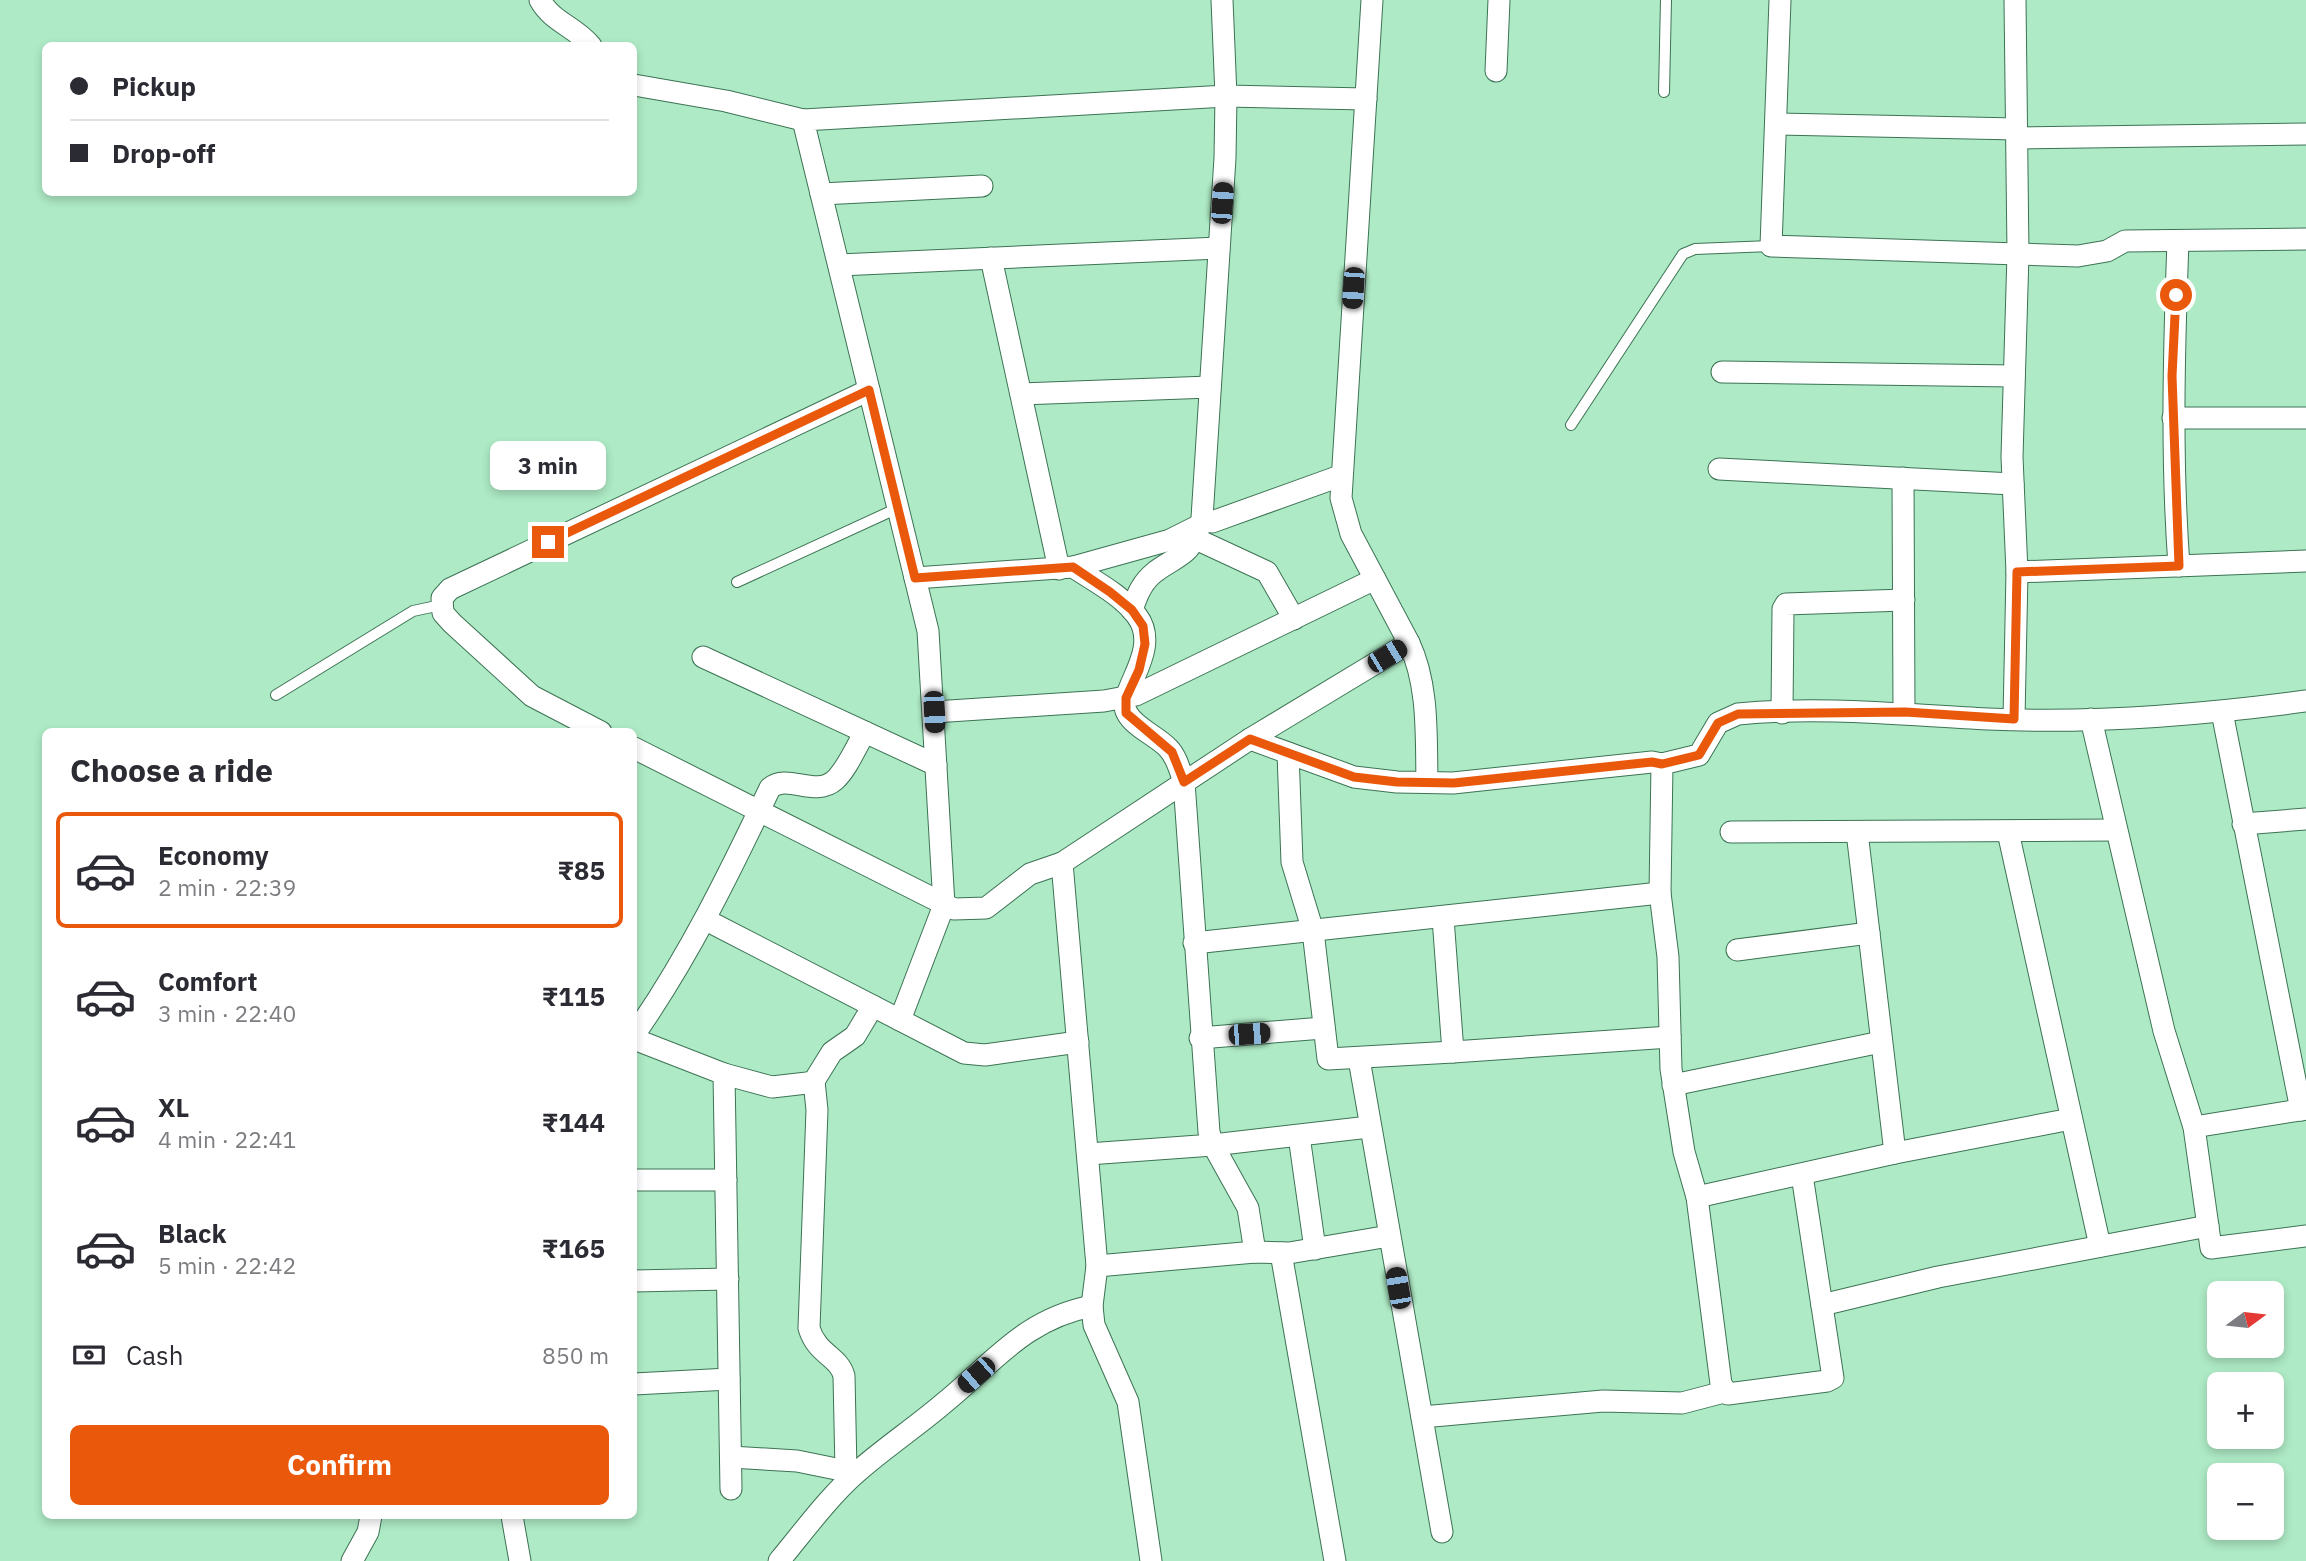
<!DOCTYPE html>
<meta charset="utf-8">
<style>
body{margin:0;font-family:"IBM Plex Sans",sans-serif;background:#f7f7f7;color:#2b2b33;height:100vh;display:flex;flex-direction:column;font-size:26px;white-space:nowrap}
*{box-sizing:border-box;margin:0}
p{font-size:23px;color:#7c7c81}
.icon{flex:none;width:38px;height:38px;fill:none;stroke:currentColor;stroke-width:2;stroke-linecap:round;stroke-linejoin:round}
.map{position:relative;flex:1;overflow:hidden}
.drawer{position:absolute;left:42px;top:728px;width:595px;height:791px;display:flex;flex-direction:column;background:#fff;border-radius:10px;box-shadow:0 4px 10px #0003}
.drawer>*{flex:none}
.guide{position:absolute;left:42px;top:42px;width:595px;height:154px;border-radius:10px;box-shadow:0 4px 10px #0003;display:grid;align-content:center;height:154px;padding:0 28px;background:#fff}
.needle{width:46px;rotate:75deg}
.fabs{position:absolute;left:2207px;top:1281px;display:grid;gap:14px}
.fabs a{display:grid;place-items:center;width:77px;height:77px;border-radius:10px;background:#fff;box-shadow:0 4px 10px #0003;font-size:35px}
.end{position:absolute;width:32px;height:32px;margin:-16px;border:9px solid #ea580c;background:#fff;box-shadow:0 0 0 4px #fff}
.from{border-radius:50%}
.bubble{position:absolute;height:49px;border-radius:10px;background:#fff;box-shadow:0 4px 10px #0003;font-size:23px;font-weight:800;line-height:49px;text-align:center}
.car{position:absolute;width:21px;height:42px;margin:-21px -10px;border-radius:9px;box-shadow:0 0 5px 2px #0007;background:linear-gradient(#222 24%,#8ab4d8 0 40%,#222 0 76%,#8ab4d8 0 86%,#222 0)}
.guide b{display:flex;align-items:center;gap:24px;height:66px;font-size:26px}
.guide b+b{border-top:2px solid #e1e1e2}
.guide i{width:18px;height:18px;background:#2b2b33}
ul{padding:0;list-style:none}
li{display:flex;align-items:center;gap:21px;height:116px;margin:0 14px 10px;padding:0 14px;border:4px solid transparent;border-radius:10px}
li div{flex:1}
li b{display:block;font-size:26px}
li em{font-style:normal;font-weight:800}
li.on{border-color:#ea580c}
li>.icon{width:63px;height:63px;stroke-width:1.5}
h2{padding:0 28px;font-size:32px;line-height:84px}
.pay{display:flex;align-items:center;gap:18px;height:77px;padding:0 28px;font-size:26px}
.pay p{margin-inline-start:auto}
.cta{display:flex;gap:14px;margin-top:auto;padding:14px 28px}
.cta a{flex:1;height:80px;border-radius:10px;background:#ea580c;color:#fff;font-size:28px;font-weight:800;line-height:80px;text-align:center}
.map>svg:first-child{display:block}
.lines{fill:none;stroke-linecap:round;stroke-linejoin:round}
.service-casing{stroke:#3c7354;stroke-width:12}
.minor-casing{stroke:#3c7354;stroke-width:23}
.service{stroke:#fff;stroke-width:10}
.minor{stroke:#fff;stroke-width:21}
.route{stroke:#ea580c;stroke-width:9}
</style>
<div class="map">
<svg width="2306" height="1561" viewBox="0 0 2306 1561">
<rect width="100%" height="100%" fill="#aeeac5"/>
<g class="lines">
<defs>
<g id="service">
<polyline points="1664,92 1666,0"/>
<polyline points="1571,425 1683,254 1695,249 1771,246"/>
<polyline points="737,582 898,508"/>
<polyline points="276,695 413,611 441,605"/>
</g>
<g id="minor">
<path d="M540,0C552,22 576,27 591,46"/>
<polyline points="1780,0 1771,246 2078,256 2107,251 2125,241 2306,239"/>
<polyline points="1496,71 1499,0"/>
<polyline points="634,85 726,101 803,120"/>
<polyline points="1777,124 2017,129"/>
<polyline points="2017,138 2306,134"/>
<polyline points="821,194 982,186"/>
<path d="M2178,241C2174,349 2171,457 2179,566"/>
<polyline points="991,258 1059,569"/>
<polyline points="839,265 1219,248"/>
<polyline points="1722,372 2014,376"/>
<polyline points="1021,394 1210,387"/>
<polyline points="2173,418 2306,418"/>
<polyline points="1719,469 2013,484"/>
<polyline points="1340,476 1212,522 1202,518 1225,158 1226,96 1366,99"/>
<polyline points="1903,478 1904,712"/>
<polyline points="1196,539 1267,572 1294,619"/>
<path d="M1073,567C1094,581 1122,595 1137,616C1163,651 1115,693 1127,713C1135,728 1157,736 1168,748C1177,757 1180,771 1184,782L1209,1132L1213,1145L1248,1208L1255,1252"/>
<polyline points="2017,572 2306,561"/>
<polyline points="915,578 1073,567 1170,540 1206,522"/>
<path d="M1132,610C1137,595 1142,582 1155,572C1171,559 1196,553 1196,529"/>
<path d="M1409,643C1429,685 1426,737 1427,782"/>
<polyline points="703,657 936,765"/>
<polyline points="934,712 1104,701 1136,695 1375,579"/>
<polyline points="2222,712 2301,1110"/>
<polyline points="1782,713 1783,609 1786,604 1904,600"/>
<polyline points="2014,719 2017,572 2012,457 2018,254 2015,0"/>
<polyline points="2091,719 2164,1031 2194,1127 2211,1248 2306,1236"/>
<polyline points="601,732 532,696 452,623 443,613 442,598 450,589 869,390"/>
<polyline points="1250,739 1354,777 1397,782 1453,783 1652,762 1662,764"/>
<polyline points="634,748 954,909 986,908 1030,874 1062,863"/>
<polyline points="1288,753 1292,862 1313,931 1328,1059 1453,1052"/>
<polyline points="2243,824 2306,819"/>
<polyline points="1731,832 2116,830"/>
<polyline points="1857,832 1895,1153"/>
<polyline points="2008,832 2100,1246"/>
<polyline points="1443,918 1453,1052 1670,1037"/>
<polyline points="706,920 964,1053 985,1055 1078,1042"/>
<polyline points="1194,943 1660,893"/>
<polyline points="1737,950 1869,933"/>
<polyline points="900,1020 944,905 928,631 803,120 1226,96 1222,0"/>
<path d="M634,1035C688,958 729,874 770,788C788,773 815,798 835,780C847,769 856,747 865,732"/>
<polyline points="1200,1038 1323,1028"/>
<polyline points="634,1039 724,1074 731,1489"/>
<polyline points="1359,1059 1442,1532"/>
<polyline points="724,1074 772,1087 807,1083 814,1081 832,1052 855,1036 873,1006"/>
<path d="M814,1081L817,1110L809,1328C817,1355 839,1356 844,1376L846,1471"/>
<polyline points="1673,1085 1881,1042"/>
<polyline points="2194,1127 2306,1109"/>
<polyline points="1299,1136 1315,1249"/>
<polyline points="1088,1154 1213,1145 1369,1127"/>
<path d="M1802,1175L1833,1378L1827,1381L1728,1394L1721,1384L1697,1197L1684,1152L1671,1069L1668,957L1660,893L1662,764L1699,755L1718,723L1738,714C1821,706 1905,715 1988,719C2094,724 2201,715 2306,701"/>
<polyline points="634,1180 726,1180"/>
<polyline points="1697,1197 1895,1153 2071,1119"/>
<polyline points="1281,1253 1335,1561"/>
<polyline points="1097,1266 1255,1252 1289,1253 1389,1236"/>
<polyline points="634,1281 728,1279"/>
<polyline points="1822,1305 1938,1277 2208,1226"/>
<polyline points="634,1384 729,1379"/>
<polyline points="1422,1417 1603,1401 1682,1403 1724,1392"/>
<polyline points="731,1457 797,1461 856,1473"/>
<polyline points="512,1516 520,1561"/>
<polyline points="352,1561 368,1532 371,1516"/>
<path d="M779,1561C804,1531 827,1499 856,1473C884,1448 916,1427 944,1403C995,1361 1025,1319 1092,1306"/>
<polyline points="1151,1561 1128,1402 1094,1325 1092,1306 1097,1266 1062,863 1250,739 1409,643 1351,534 1341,498 1372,0"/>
</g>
</defs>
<use href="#service" class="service-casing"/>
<use href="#minor" class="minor-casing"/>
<use href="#service" class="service"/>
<use href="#minor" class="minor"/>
</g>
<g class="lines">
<polyline class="route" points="548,542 869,390 915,578 1073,567 1110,592 1132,610 1143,626 1145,644 1139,670 1126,698 1126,713 1172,752 1184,782 1250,739 1354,777 1397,782 1454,783 1652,762 1662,764 1699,755 1718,723 1738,714 1905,712 2014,719 2017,572 2179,566 2172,376 2176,295"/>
</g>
</svg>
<div class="fabs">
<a><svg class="needle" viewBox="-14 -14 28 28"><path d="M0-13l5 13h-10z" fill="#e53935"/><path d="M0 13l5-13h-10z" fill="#7c7c81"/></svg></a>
<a>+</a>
<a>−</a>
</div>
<i class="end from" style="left:2176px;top:295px"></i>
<i class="end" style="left:548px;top:542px"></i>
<div class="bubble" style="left:490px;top:441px;width:116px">3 min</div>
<i class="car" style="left:1222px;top:203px;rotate:4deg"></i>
<i class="car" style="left:1353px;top:288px;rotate:184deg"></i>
<i class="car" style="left:1387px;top:656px;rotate:59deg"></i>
<i class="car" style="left:934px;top:712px;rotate:177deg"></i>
<i class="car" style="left:1249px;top:1034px;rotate:86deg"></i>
<i class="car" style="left:1398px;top:1288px;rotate:350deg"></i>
<i class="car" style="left:976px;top:1375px;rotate:229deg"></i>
<div class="guide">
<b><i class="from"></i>Pickup</b>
<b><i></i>Drop-off</b>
</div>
<section class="drawer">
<h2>Choose a ride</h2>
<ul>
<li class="on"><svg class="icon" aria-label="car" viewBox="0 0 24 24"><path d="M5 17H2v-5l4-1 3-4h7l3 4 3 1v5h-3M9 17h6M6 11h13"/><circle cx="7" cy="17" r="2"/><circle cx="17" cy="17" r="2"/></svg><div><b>Economy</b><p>2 min · 22:39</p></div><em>₹85</em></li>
<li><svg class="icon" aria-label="car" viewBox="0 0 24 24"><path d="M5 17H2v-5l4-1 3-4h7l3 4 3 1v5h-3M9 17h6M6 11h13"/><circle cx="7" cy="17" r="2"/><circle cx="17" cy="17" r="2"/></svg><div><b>Comfort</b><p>3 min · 22:40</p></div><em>₹115</em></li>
<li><svg class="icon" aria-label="car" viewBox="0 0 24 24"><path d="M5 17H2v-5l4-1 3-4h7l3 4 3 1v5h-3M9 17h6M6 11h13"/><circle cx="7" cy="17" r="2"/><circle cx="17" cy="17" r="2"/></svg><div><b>XL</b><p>4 min · 22:41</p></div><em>₹144</em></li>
<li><svg class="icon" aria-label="car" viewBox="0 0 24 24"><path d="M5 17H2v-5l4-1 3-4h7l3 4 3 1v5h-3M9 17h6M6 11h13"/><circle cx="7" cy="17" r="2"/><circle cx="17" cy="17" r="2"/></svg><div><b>Black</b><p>5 min · 22:42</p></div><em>₹165</em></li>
</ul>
<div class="pay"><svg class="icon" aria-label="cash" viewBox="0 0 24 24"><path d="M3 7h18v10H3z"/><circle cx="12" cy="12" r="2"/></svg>Cash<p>850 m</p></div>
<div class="cta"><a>Confirm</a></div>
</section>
</div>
